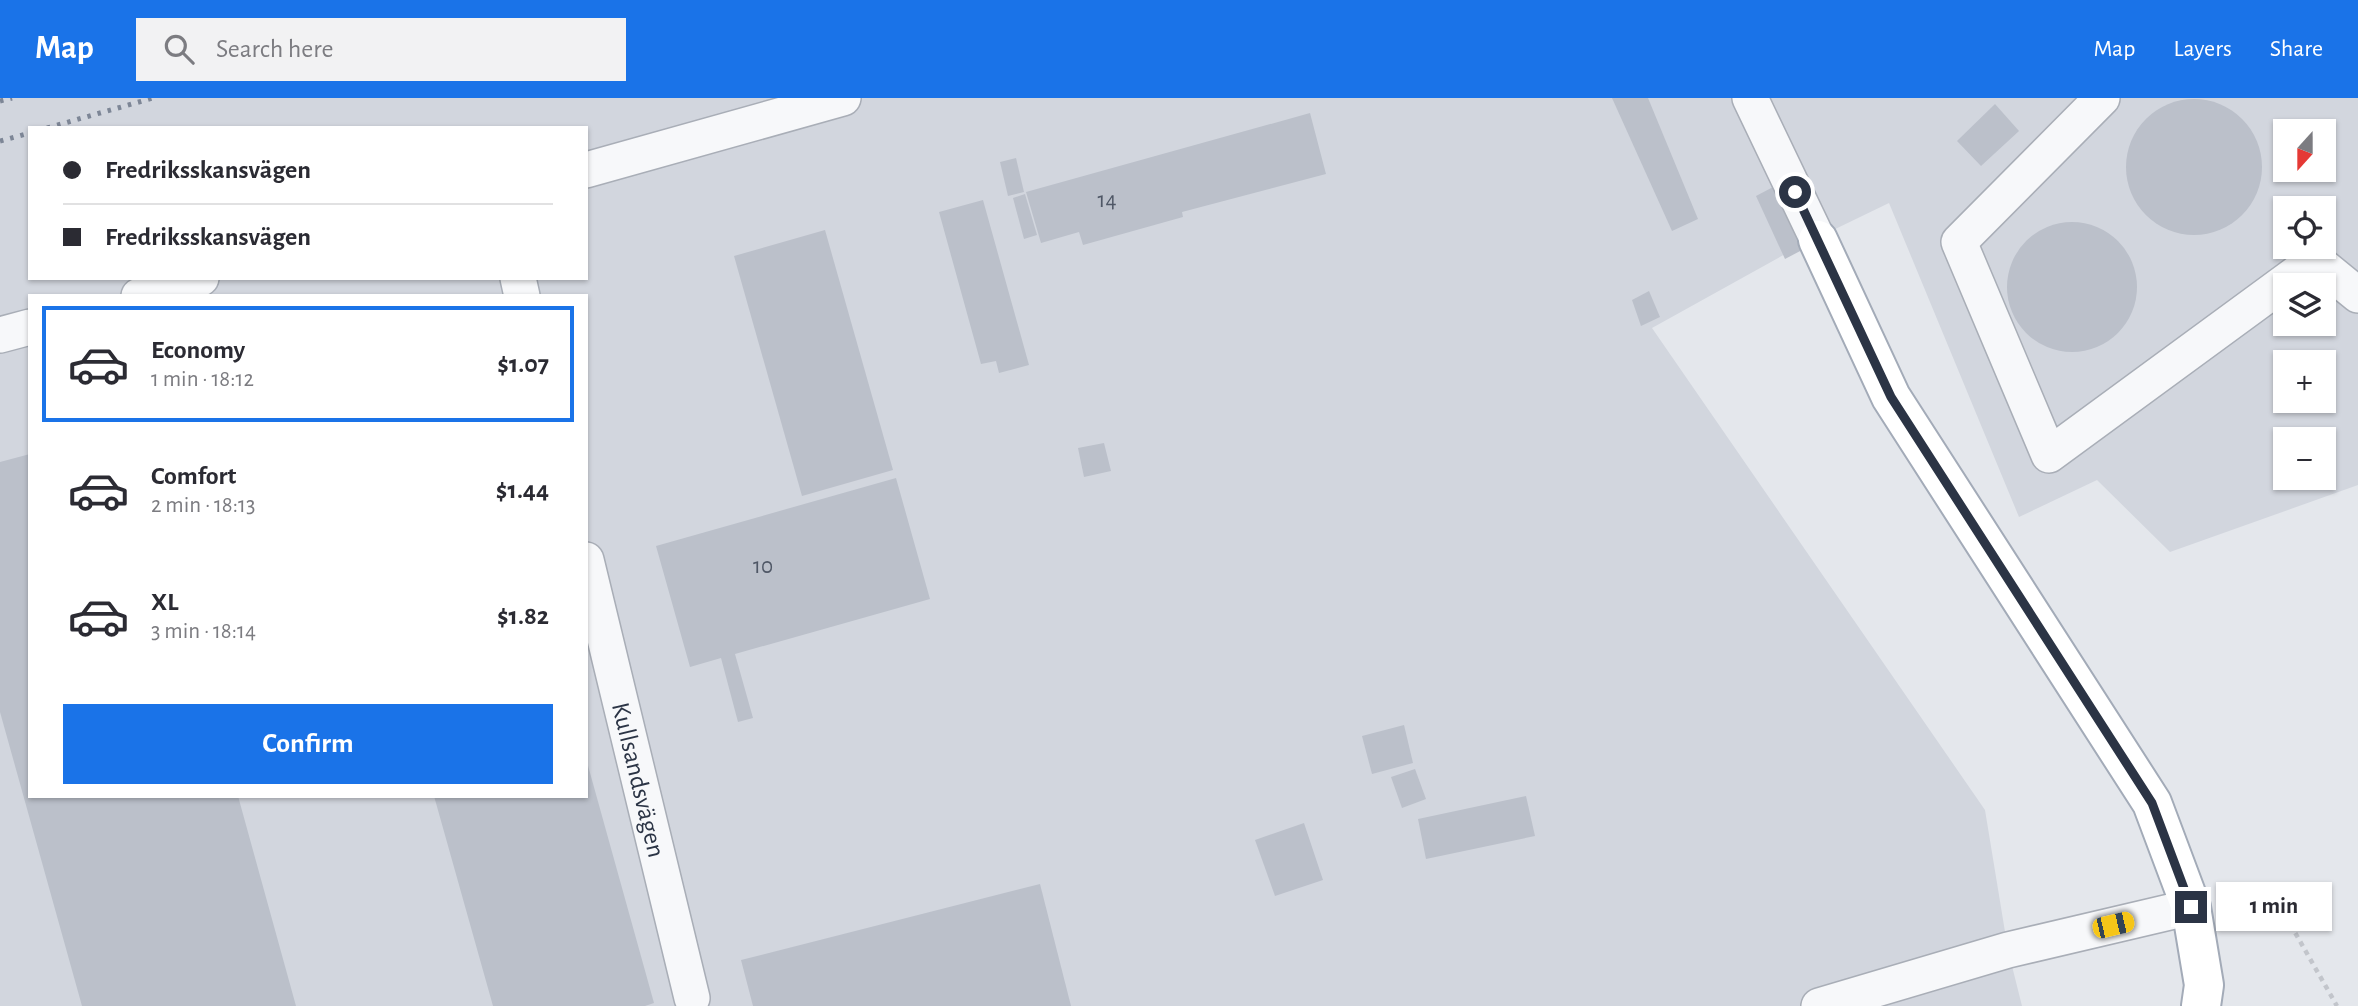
<!DOCTYPE html>
<meta charset="utf-8">
<style>
body{margin:0;font-family:"Alegreya Sans",sans-serif;background:#f2f2f3;color:#2b2b33;height:100vh;display:flex;flex-direction:column;font-size:26px;white-space:nowrap}
*{box-sizing:border-box;margin:0}
p{font-size:23px;color:#7c7c81}
.icon{flex:none;width:38px;height:38px;fill:none;stroke:currentColor;stroke-width:2;stroke-linecap:round;stroke-linejoin:round}
.map{position:relative;flex:1;overflow:hidden}
.sheet{position:absolute;left:28px;top:196px;width:560px;height:504px;display:flex;flex-direction:column;background:#fff;border-radius:0px;box-shadow:0 2px 5px #0004}
.sheet>*{flex:none}
.top-card{position:absolute;left:28px;top:28px;width:560px;height:154px;border-radius:0px;box-shadow:0 2px 5px #0004;display:grid;align-content:center;height:154px;padding:0 35px;background:#fff}
.needle{width:46px;rotate:201deg}
.controls{position:absolute;left:2273px;top:21px;display:grid;gap:14px}
.controls a{display:grid;place-items:center;width:63px;height:63px;border-radius:0px;background:#fff;box-shadow:0 2px 5px #0004;font-size:35px}
.end{position:absolute;width:32px;height:32px;margin:-16px;border:9px solid #2b3445;background:#fff;box-shadow:0 0 0 4px #fff}
.from{border-radius:50%}
.bubble{position:absolute;height:49px;border-radius:0px;background:#fff;box-shadow:0 2px 5px #0004;font-size:23px;font-weight:700;line-height:49px;text-align:center}
.car{position:absolute;width:21px;height:42px;margin:-21px -10px;border-radius:9px;box-shadow:0 0 5px 2px #0007;background:linear-gradient(#f5c518 24%,#345 0 40%,#f5c518 0 76%,#345 0 86%,#f5c518 0)}
.top-card b{display:flex;align-items:center;gap:24px;height:66px;font-size:26px}
.top-card b+b{border-top:2px solid #e1e1e2}
.top-card i{width:18px;height:18px;background:#2b2b33}
ul{padding:12px 0 0;list-style:none}
li{display:flex;align-items:center;gap:21px;height:116px;margin:0 14px 10px;padding:0 21px;border:4px solid transparent;border-radius:0px}
li div{flex:1}
li b{display:block;font-size:26px}
li em{font-style:normal;font-weight:700}
li.selected{border-color:#1a73e8}
li>.icon{width:63px;height:63px;stroke-width:1.5}
.primary-button{display:flex;gap:14px;margin-top:auto;padding:14px 35px}
.primary-button a{flex:1;height:80px;border-radius:0px;background:#1a73e8;color:#fff;font-size:28px;font-weight:700;line-height:80px;text-align:center}
header{display:flex;align-items:center;gap:42px;box-sizing:border-box;height:98px;padding:0 35px;background:#1a73e8;color:#fff}
header strong{font-size:33px}
nav{display:flex;gap:38px;margin-inline-start:auto;font-size:24px}
.search{width:490px;height:63px;background:#f2f2f3;display:flex;align-items:center;gap:18px;box-sizing:border-box;padding:0 24px;border-radius:0px;color:#7c7c81;font-size:26px}
.map>svg:first-child{display:block}
.built{fill:#d2d6de;fill-rule:evenodd}
.building{fill:#bbc0ca}
.lines{fill:none;stroke-linecap:round;stroke-linejoin:round}
.minor-casing{stroke:#a9aeb7;stroke-width:38}
.major-casing{stroke:#a3abb8;stroke-width:42}
.path{stroke:#c2c5cb;stroke-width:4.5;stroke-dasharray:5 5;stroke-linecap:butt}
.minor{stroke:#f7f8fa;stroke-width:35}
.major{stroke:#fff;stroke-width:38}
.rail{stroke:#7d8696;stroke-width:5;stroke-dasharray:3.5 7;stroke-linecap:butt}
.route{stroke:#2b3445;stroke-width:9}
.labels{text-anchor:middle;stroke-width:6;stroke-linejoin:round;paint-order:stroke}
.number-label{font-size:23px;fill:#4f5766}
.street-label{font-size:26px;fill:#2b3445;stroke:#f4f6f9}
</style>
<header>
<strong>Map</strong>
<div class="search"><svg class="icon" aria-label="search" viewBox="0 0 24 24"><circle cx="10" cy="10" r="6"/><path d="M15 15l6 6"/></svg>Search here</div>
<nav><a>Map</a><a>Layers</a><a>Share</a></nav>
</header>
<div class="map">
<svg width="2358" height="908" viewBox="0 0 2358 908">
<rect width="100%" height="100%" fill="#e4e7ec"/>
<path class="built" d="M0,0H2358V387L2170,454L2097,382L2019,419L1889,105L1796,150L1652,230L1985,712L2008,852L2022,908H0ZM30,30H586V180H30ZM2286,33H2324V72H2286ZM2286,110H2324V149H2286ZM2286,187H2324V226H2286ZM30,198H586V698H30ZM2286,264H2324V303H2286ZM2286,341H2324V380H2286Z"/>
<g class="building">
<polygon points="1612,0 1648,0 1698,121 1672,133"/>
<circle cx="2194" cy="69" r="68"/>
<polygon points="1995,6 2019,33 1981,68 1957,43"/>
<polygon points="1310,15 1326,76 1182,114 1183,119 1083,147 1079,134 1041,145 1026,94"/>
<polygon points="1016,60 1024,94 1008,98 1000,64"/>
<polygon points="1775,88 1804,151 1785,161 1756,98"/>
<polygon points="1025,96 1037,137 1024,141 1013,100"/>
<polygon points="983,102 1029,267 999,275 996,263 981,266 939,114"/>
<circle cx="2072" cy="189" r="65"/>
<polygon points="825,132 893,372 802,398 734,158"/>
<polygon points="1649,193 1660,219 1641,228 1632,202"/>
<polygon points="1104,345 1111,373 1084,379 1078,350"/>
<polygon points="30,356 30,698 238,698 296,908 82,908 0,614 0,364"/>
<polygon points="896,380 930,501 735,556 753,620 738,624 721,560 690,569 656,448"/>
<polygon points="1404,627 1413,665 1372,676 1362,638"/>
<polygon points="587,664 654,905 645,908 493,908 434,698 586,698"/>
<polygon points="1415,671 1426,701 1402,710 1391,679"/>
<polygon points="1526,698 1535,738 1426,761 1418,721"/>
<polygon points="1304,725 1323,782 1275,798 1255,742"/>
<polygon points="1040,786 1071,908 753,908 741,862"/>
</g>
<g class="lines">
<defs>
<g id="minor">
<polyline points="1750,0 1818,142"/>
<polyline points="2102,0 1959,144 2049,357 2315,162 2358,197"/>
<polyline points="586,72 843,0"/>
<polyline points="518,180 522,198"/>
<polyline points="139,198 201,180"/>
<polyline points="0,237 30,229"/>
<path id="s1" d="M586,462L692,900"/>
<polyline points="1819,908 2008,852 2191,809"/>
</g>
<polyline id="major" points="1818,142 1891,299 2152,705 2191,809 2204,887 2201,908"/>
</defs>
<use href="#minor" class="minor-casing"/>
<use href="#major" class="major-casing"/>
<polyline class="path" points="2226,812 2285,817 2337,908"/>
<use href="#minor" class="minor"/>
<use href="#major" class="major"/>
<g class="rail">
<polyline points="0,3 12,0"/>
<polyline points="47,30 153,0"/>
<polyline points="0,43 30,35"/>
</g>
</g>
<g class="lines">
<polyline class="route" points="1795,94 1891,299 2152,705 2191,809"/>
</g>
<g class="labels">
<g class="number-label">
<text x="1107" y="109">14</text>
<text x="763" y="475">10</text>
</g>
<g class="street-label">
<text dy="9" stroke="none"><textPath href="#s1" startOffset="226">Kullsandsvägen</textPath></text>
</g>
</g>
</svg>
<div class="controls">
<a><svg class="needle" viewBox="-14 -14 28 28"><path d="M0-13l5 13h-10z" fill="#e53935"/><path d="M0 13l5-13h-10z" fill="#7c7c81"/></svg></a>
<a><svg class="icon" aria-label="locate" viewBox="0 0 24 24"><circle cx="12" cy="12" r="6"/><path d="M12 2v4M12 18v4M2 12h4M18 12h4"/></svg></a>
<a><svg class="icon" aria-label="layers" viewBox="0 0 24 24"><path d="M12 4l9 5-9 5-9-5zM3 14l9 5 9-5"/></svg></a>
<a>+</a>
<a>−</a>
</div>
<i class="end from" style="left:1795px;top:94px"></i>
<i class="end" style="left:2191px;top:809px"></i>
<div class="bubble" style="left:2216px;top:784px;width:116px">1 min</div>
<i class="car" style="left:2113px;top:827px;rotate:77deg"></i>
<div class="top-card">
<b><i class="from"></i>Fredriksskansvägen</b>
<b><i></i>Fredriksskansvägen</b>
</div>
<section class="sheet">
<ul>
<li class="selected"><svg class="icon" aria-label="car" viewBox="0 0 24 24"><path d="M5 17H2v-5l4-1 3-4h7l3 4 3 1v5h-3M9 17h6M6 11h13"/><circle cx="7" cy="17" r="2"/><circle cx="17" cy="17" r="2"/></svg><div><b>Economy</b><p>1 min · 18:12</p></div><em>$1.07</em></li>
<li><svg class="icon" aria-label="car" viewBox="0 0 24 24"><path d="M5 17H2v-5l4-1 3-4h7l3 4 3 1v5h-3M9 17h6M6 11h13"/><circle cx="7" cy="17" r="2"/><circle cx="17" cy="17" r="2"/></svg><div><b>Comfort</b><p>2 min · 18:13</p></div><em>$1.44</em></li>
<li><svg class="icon" aria-label="car" viewBox="0 0 24 24"><path d="M5 17H2v-5l4-1 3-4h7l3 4 3 1v5h-3M9 17h6M6 11h13"/><circle cx="7" cy="17" r="2"/><circle cx="17" cy="17" r="2"/></svg><div><b>XL</b><p>3 min · 18:14</p></div><em>$1.82</em></li>
</ul>
<div class="primary-button"><a>Confirm</a></div>
</section>
</div>
